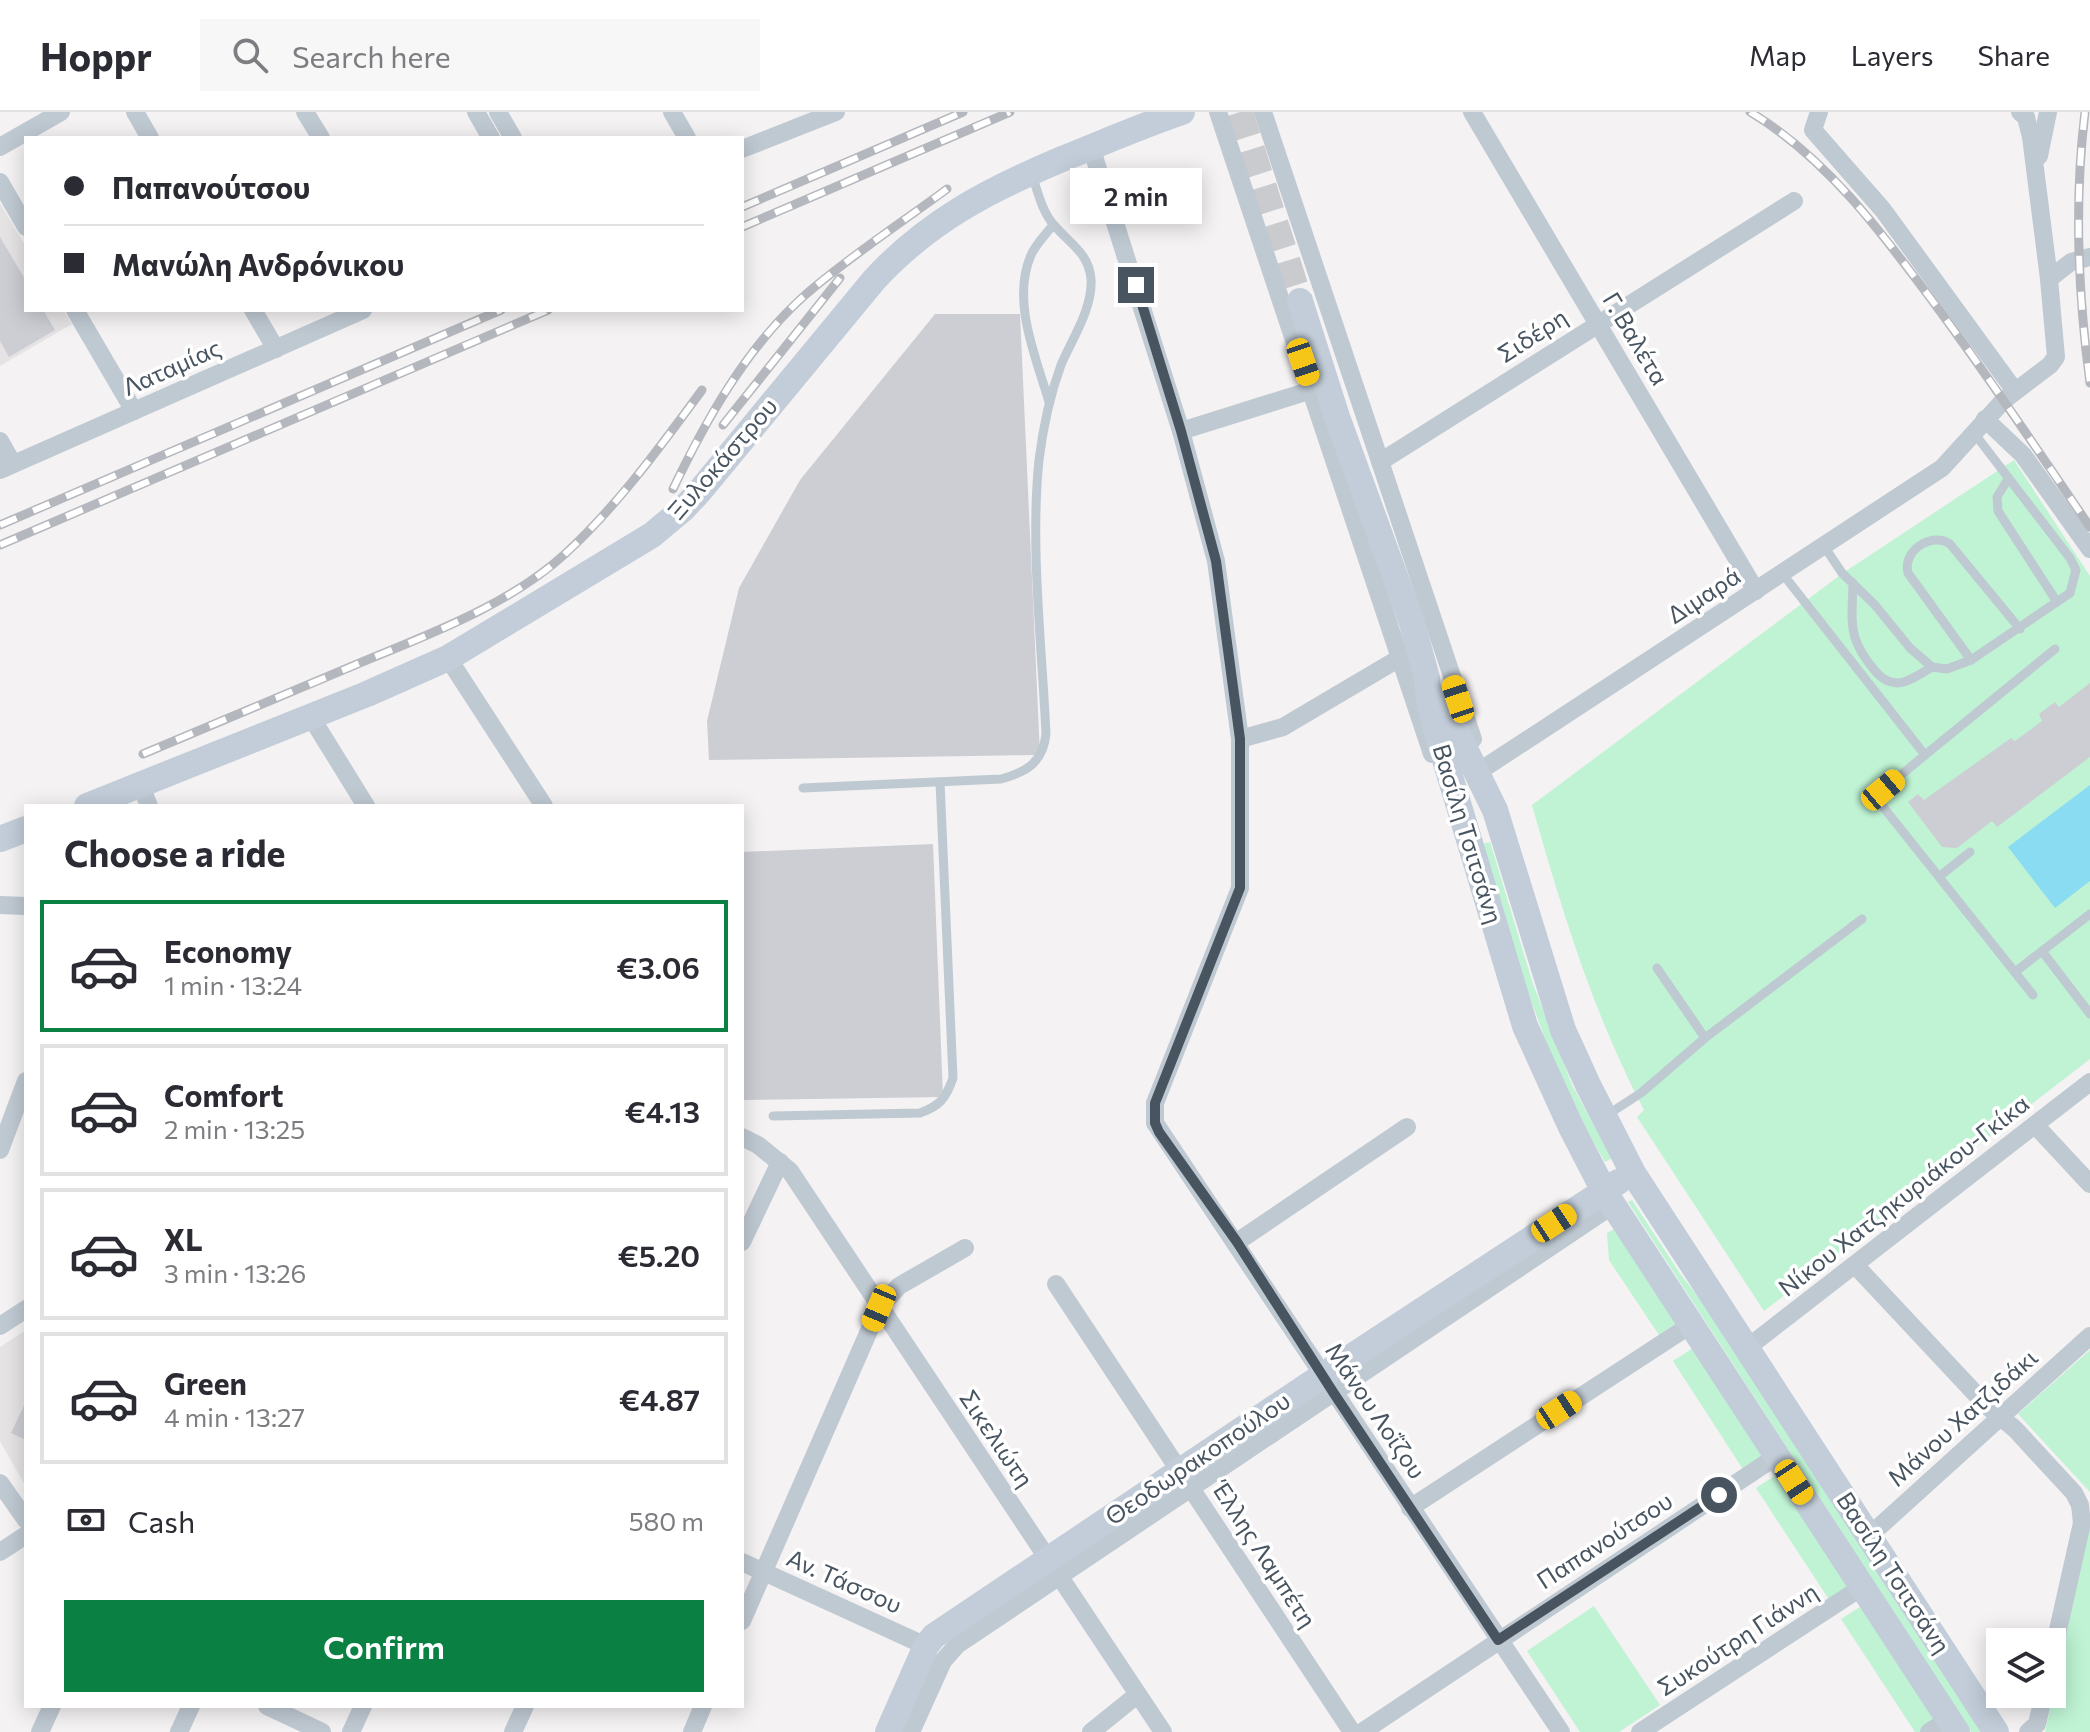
<!DOCTYPE html>
<meta charset="utf-8">
<style>
body{margin:0;font-family:Commissioner,sans-serif;background:#f7f7f7;color:#2b2b33;height:100vh;display:flex;flex-direction:column;font-size:30px;white-space:nowrap}
*{box-sizing:border-box;margin:0}
p{font-size:26px;color:#7c7c81}
.icon{flex:none;width:44px;height:44px;fill:none;stroke:currentColor;stroke-width:2;stroke-linecap:round;stroke-linejoin:round}
.map{position:relative;flex:1;overflow:hidden}
.panel{position:absolute;left:24px;top:692px;width:720px;height:904px;display:flex;flex-direction:column;background:#fff;border-radius:0px;box-shadow:0 4px 20px #0003}
.panel>*{flex:none}
.top-card{position:absolute;left:24px;top:24px;width:720px;height:176px;border-radius:0px;box-shadow:0 4px 20px #0003;display:grid;align-content:center;height:176px;padding:0 40px;background:#fff}
.controls{position:absolute;left:1986px;top:1516px;display:grid;gap:16px}
.controls a{display:grid;place-items:center;width:80px;height:80px;border-radius:0px;background:#fff;box-shadow:0 4px 20px #0003;font-size:40px}
.end{position:absolute;width:36px;height:36px;margin:-18px;border:10px solid #485561;background:#fff;box-shadow:0 0 0 4px #fff}
.from{border-radius:50%}
.bubble{position:absolute;height:56px;border-radius:0px;background:#fff;box-shadow:0 4px 20px #0003;font-size:26px;font-weight:600;line-height:56px;text-align:center}
.car{position:absolute;width:24px;height:48px;margin:-24px -12px;border-radius:10px;box-shadow:0 0 6px 2px #0007;background:linear-gradient(#f5c518 24%,#345 0 40%,#f5c518 0 76%,#345 0 86%,#f5c518 0)}
.top-card b{display:flex;align-items:center;gap:28px;height:76px;font-size:30px}
.top-card b+b{border-top:2px solid #e1e1e2}
.top-card i{width:20px;height:20px;background:#2b2b33}
ul{padding:0;list-style:none}
li{display:flex;align-items:center;gap:24px;height:132px;margin:0 16px 12px;padding:0 24px;border:4px solid #e1e1e2;border-radius:0px}
li div{flex:1}
li b{display:block;font-size:30px}
li em{font-style:normal;font-weight:600}
li.current{border-color:#0b8043}
li>.icon{width:72px;height:72px;stroke-width:1.5}
h2{padding:0 40px;font-size:36px;line-height:96px}
.pay{display:flex;align-items:center;gap:20px;height:88px;padding:0 40px;font-size:30px}
.pay p{margin-inline-start:auto}
.button{display:flex;gap:16px;margin-top:auto;padding:16px 40px}
.button a{flex:1;height:92px;border-radius:0px;background:#0b8043;color:#fff;font-size:32px;font-weight:600;line-height:92px;text-align:center}
header{display:flex;align-items:center;gap:48px;box-sizing:border-box;height:112px;padding:0 40px;background:#fff;border-bottom:2px solid #e1e1e2}
header strong{font-size:38px}
nav{display:flex;gap:44px;margin-inline-start:auto;font-size:28px}
.search{width:560px;height:72px;background:#f7f7f7;display:flex;align-items:center;gap:20px;box-sizing:border-box;padding:0 28px;border-radius:0px;color:#7c7c81;font-size:30px}
.map>svg:first-child{display:block}
.education{fill:#e5e3e4}
.green{fill:#bff3d4}
.water{fill:#8adcf2}
.building{fill:#ccced4}
.lines{fill:none;stroke-linecap:round;stroke-linejoin:round}
.secondary-tunnel{stroke:#c9cbce;stroke-width:26;stroke-dasharray:26 13;stroke-linecap:butt}
.lane{stroke:#bfc9d2;stroke-width:9}
.street{stroke:#bfc9d2;stroke-width:18}
.secondary{stroke:#c2cdd9;stroke-width:26}
.rail-casing{stroke:#b4b7bd;stroke-width:9}
.rail{stroke:#fff;stroke-width:6;stroke-dasharray:18;stroke-linecap:butt}
.route{stroke:#485561;stroke-width:10}
.labels{text-anchor:middle;stroke-width:7;stroke-linejoin:round;paint-order:stroke}
.street-label{font-size:24px;fill:#485561;stroke:#fff}
</style>
<header>
<strong>Hoppr</strong>
<div class="search"><svg class="icon" aria-label="search" viewBox="0 0 24 24"><circle cx="10" cy="10" r="6"/><path d="M15 15l6 6"/></svg>Search here</div>
<nav><a>Map</a><a>Layers</a><a>Share</a></nav>
</header>
<div class="map">
<svg width="2090" height="1620" viewBox="0 0 2090 1620">
<rect width="100%" height="100%" fill="#f4f2f2"/>
<g class="education">
<polygon points="0,91 26,135 26,198 63,198 72,212 0,254"/>
<polygon points="26,1218 26,1375 0,1329 0,1235"/>
</g>
<g class="green">
<path d="M2014,348L2090,464V947L1764,1199L1637,1005L1644,998C1593,901 1562,799 1532,693L1843,461Z"/>
<polygon points="1490,730 1533,872 1572,973 1612,1046 1605,1050 1564,978 1526,875 1482,732"/>
<polygon points="1632,1088 1681,1163 1700,1187 1984,1620 1971,1620 1628,1090"/>
<polygon points="1616,1116 1678,1210 1659,1223 1609,1148 1607,1121"/>
<polygon points="1693,1236 1766,1349 1746,1362 1673,1249"/>
<polygon points="2090,1238 2090,1380 2018,1302"/>
<polygon points="1776,1363 1849,1476 1830,1489 1756,1376"/>
<polygon points="2090,1411 2090,1620 2045,1620"/>
<polygon points="1863,1493 1938,1611 1925,1620 1915,1620 1841,1507"/>
<polygon points="1594,1494 1660,1593 1619,1620 1580,1620 1527,1539"/>
</g>
<polygon class="water" points="2090,673 2090,769 2055,796 2008,735"/>
<g class="building">
<polygon points="0,125 26,169 26,198 43,198 55,218 9,245 0,229"/>
<polygon points="935,202 1020,202 1040,643 709,648 707,609 739,476 800,368"/>
<polygon points="2090,571 2090,645 1997,715 1992,709 1957,736 1942,735 1908,690 1918,682 1924,688 2011,626 2015,629 2042,609 2039,602 2055,590 2059,595"/>
<polygon points="933,732 943,985 742,988 742,740"/>
<polygon points="26,1289 26,1328 11,1321"/>
</g>
<g class="lines">
<polyline class="secondary-tunnel" points="1240,0 1300,189"/>
<g class="lane">
<path d="M1049,290C1036,245 1011,189 1031,143C1036,132 1046,122 1053,113"/>
<polyline points="2008,367 1997,385 1998,399 2057,490"/>
<polyline points="1824,434 1842,461 1875,493 1910,536 1932,555 1947,557 1971,548 2070,481 2076,458 2070,446 1974,321"/>
<polyline points="1782,461 1925,643 1883,678 1879,684 1880,691 2033,883"/>
<path d="M1853,471C1852,513 1847,526 1876,560C1883,568 1893,573 1904,570C1913,567 1924,560 1932,555"/>
<path d="M1971,548L1908,461C1902,439 1932,419 1950,432L2020,517"/>
<polyline points="1925,643 2055,537"/>
<path d="M803,676L1001,667C1027,660 1043,650 1046,622C1042,535 1030,434 1039,348C1043,316 1050,283 1061,253C1072,227 1093,196 1091,167C1089,141 1069,131 1054,113C1042,100 1038,80 1032,63"/>
<polyline points="1940,764 1970,740"/>
<polyline points="2042,839 2090,902"/>
<polyline points="1657,856 1705,926"/>
<polyline points="2015,860 2090,802"/>
<polyline points="1607,1003 1641,981 1705,926 1862,807"/>
<path d="M773,1004L920,1001C940,994 946,986 953,966L940,670"/>
</g>
<g class="street">
<polyline points="135,0 150,26"/>
<polyline points="305,0 321,26"/>
<polyline points="476,0 491,26"/>
<polyline points="498,0 513,26"/>
<polyline points="672,0 687,26"/>
<polyline points="1218,0 1432,642"/>
<polyline points="1263,0 1473,627"/>
<polyline points="1472,0 1756,479"/>
<polyline points="1819,0 1813,18 1883,98 2015,279"/>
<polyline points="2020,0 2026,5 2031,25 2049,167"/>
<polyline points="0,35 61,0"/>
<polyline points="1091,35 1181,319 1216,449 1240,627 1240,776 1155,991 1155,1011 1561,1620"/>
<polyline points="742,37 836,0"/>
<polyline points="2039,44 2048,0"/>
<polyline points="0,70 26,115"/>
<polyline points="75,198 134,299"/>
<polyline points="253,198 276,237"/>
<polyline points="1985,307 2023,343 2090,437"/>
<polyline points="1181,319 1312,278"/>
<polyline points="0,329 13,352"/>
<polyline points="1380,350 1794,89"/>
<polyline points="0,358 363,198"/>
<polyline points="448,546 544,694"/>
<polyline points="311,605 366,694"/>
<polyline points="1240,627 1283,615 1398,547"/>
<polyline points="1475,662 1942,356 2004,288 2050,253 2056,245 2049,167 2071,150 2090,145"/>
<polyline points="141,674 149,694"/>
<polyline points="0,793 26,794"/>
<polyline points="2035,1013 2090,1072"/>
<polyline points="742,1025 758,1033 790,1059 1163,1620"/>
<polyline points="0,1038 26,969"/>
<polyline points="742,1130 780,1050"/>
<polyline points="1237,1130 1407,1015"/>
<polyline points="1855,1153 1987,1294 2015,1317 2074,1381 2080,1393 2082,1411 2052,1545"/>
<polyline points="1056,1172 1352,1620"/>
<polyline points="0,1214 26,1197"/>
<polyline points="1747,1236 2090,970"/>
<polyline points="0,1371 26,1408"/>
<polyline points="1410,1396 1692,1212"/>
<polyline points="1869,1424 2090,1224"/>
<polyline points="0,1440 26,1423"/>
<polyline points="742,1450 926,1534"/>
<polyline points="742,1509 879,1196 899,1174 965,1136"/>
<polyline points="267,1594 322,1620"/>
<polyline points="40,1620 52,1594"/>
<polyline points="179,1620 191,1594"/>
<polyline points="351,1620 363,1594"/>
<polyline points="513,1620 525,1594"/>
<polyline points="692,1620 703,1594"/>
<polyline points="911,1620 943,1549 957,1533 1613,1093"/>
<polyline points="1091,1620 1137,1583"/>
<polyline points="1362,1620 1777,1344"/>
<polyline points="1640,1620 1862,1475"/>
<polyline points="1929,1620 1949,1607"/>
<polyline points="2028,1620 2037,1612 2044,1582"/>
</g>
<g class="secondary">
<polyline points="1300,189 1337,305 1412,511 1427,566 1429,589 1437,621 1525,914 1571,1015 1604,1079 1957,1620"/>
<polyline points="1440,586 1495,698 1563,918 1588,973 1633,1061 1996,1620"/>
<path d="M87,694L367,582L448,546L652,423L683,397L699,380L874,168C928,109 989,78 1062,47C1102,31 1141,14 1182,0"/>
<polyline points="0,727 26,717"/>
<polyline points="888,1620 926,1534 934,1524 1322,1264 1618,1070"/>
</g>
<defs>
<g id="rail">
<path d="M1750,0C1826,45 1882,121 1934,191C1988,264 2039,340 2090,415"/>
<path d="M2085,0C2074,90 2078,182 2090,271"/>
<polyline points="742,95 963,0"/>
<polyline points="742,115 1010,0"/>
<polyline points="723,313 840,166"/>
<path d="M673,377C706,308 746,236 804,184C846,147 901,111 947,77"/>
<polyline points="0,413 501,198"/>
<polyline points="0,433 548,198"/>
<path d="M143,642C216,611 289,581 362,550C430,522 511,492 566,441C618,393 660,335 702,278"/>
</g>
</defs>
<use href="#rail" class="rail-casing"/>
<use href="#rail" class="rail"/>
</g>
<g class="lines">
<polyline class="route" points="1136,173 1181,319 1216,449 1240,627 1240,776 1155,991 1155,1011 1159,1020 1237,1130 1333,1280 1498,1528 1719,1383"/>
</g>
<g class="labels">
<g class="street-label">
<text transform="translate(1533 224) rotate(-33)" y="8">Σιδέρη</text>
<text transform="translate(1635 227) rotate(59)" y="8">Γ. Βαλέτα</text>
<text transform="translate(172 256) rotate(-24)" y="8">Λαταμίας</text>
<text transform="translate(723 347) rotate(-49)" y="8">Ξυλοκάστρου</text>
<text transform="translate(1704 484) rotate(-33)" y="8">Διμαρά</text>
<text transform="translate(1467 722) rotate(73)" y="8">Βασίλη Τσιτσάνη</text>
<text transform="translate(1904 1084) rotate(-38)" y="8">Νίκου Χατζηκυριάκου-Γκίκα</text>
<text transform="translate(1375 1299) rotate(56)" y="8">Μάνου Λοΐζου</text>
<text transform="translate(1963 1306) rotate(-42)" y="8">Μάνου Χατζιδάκι</text>
<text transform="translate(996 1327) rotate(56)" y="8">Σικελιώτη</text>
<text transform="translate(1198 1347) rotate(-34)" y="8">Θεοδωρακοπούλου</text>
<text transform="translate(1605 1429) rotate(-33)" y="8">Παπανούτσου</text>
<text transform="translate(1264 1443) rotate(57)" y="8">Έλλης Λαμπέτη</text>
<text transform="translate(1893 1461) rotate(57)" y="8">Βασίλη Τσιτσάνη</text>
<text transform="translate(844 1470) rotate(24)" y="8">Αν. Τάσσου</text>
<text transform="translate(1738 1528) rotate(-33)" y="8">Συκούτρη Γιάννη</text>
</g>
</g>
</svg>
<div class="controls">
<a><svg class="icon" aria-label="layers" viewBox="0 0 24 24"><path d="M12 4l9 5-9 5-9-5zM3 14l9 5 9-5"/></svg></a>
</div>
<i class="end from" style="left:1719px;top:1383px"></i>
<i class="end" style="left:1136px;top:173px"></i>
<div class="bubble" style="left:1070px;top:56px;width:132px">2 min</div>
<i class="car" style="left:1303px;top:250px;rotate:161deg"></i>
<i class="car" style="left:1458px;top:587px;rotate:342deg"></i>
<i class="car" style="left:1883px;top:678px;rotate:50deg"></i>
<i class="car" style="left:1554px;top:1111px;rotate:57deg"></i>
<i class="car" style="left:879px;top:1196px;rotate:203deg"></i>
<i class="car" style="left:1559px;top:1298px;rotate:57deg"></i>
<i class="car" style="left:1794px;top:1370px;rotate:147deg"></i>
<div class="top-card">
<b><i class="from"></i>Παπανούτσου</b>
<b><i></i>Μανώλη Ανδρόνικου</b>
</div>
<section class="panel">
<h2>Choose a ride</h2>
<ul>
<li class="current"><svg class="icon" aria-label="car" viewBox="0 0 24 24"><path d="M5 17H2v-5l4-1 3-4h7l3 4 3 1v5h-3M9 17h6M6 11h13"/><circle cx="7" cy="17" r="2"/><circle cx="17" cy="17" r="2"/></svg><div><b>Economy</b><p>1 min · 13:24</p></div><em>€3.06</em></li>
<li><svg class="icon" aria-label="car" viewBox="0 0 24 24"><path d="M5 17H2v-5l4-1 3-4h7l3 4 3 1v5h-3M9 17h6M6 11h13"/><circle cx="7" cy="17" r="2"/><circle cx="17" cy="17" r="2"/></svg><div><b>Comfort</b><p>2 min · 13:25</p></div><em>€4.13</em></li>
<li><svg class="icon" aria-label="car" viewBox="0 0 24 24"><path d="M5 17H2v-5l4-1 3-4h7l3 4 3 1v5h-3M9 17h6M6 11h13"/><circle cx="7" cy="17" r="2"/><circle cx="17" cy="17" r="2"/></svg><div><b>XL</b><p>3 min · 13:26</p></div><em>€5.20</em></li>
<li><svg class="icon" aria-label="car" viewBox="0 0 24 24"><path d="M5 17H2v-5l4-1 3-4h7l3 4 3 1v5h-3M9 17h6M6 11h13"/><circle cx="7" cy="17" r="2"/><circle cx="17" cy="17" r="2"/></svg><div><b>Green</b><p>4 min · 13:27</p></div><em>€4.87</em></li>
</ul>
<div class="pay"><svg class="icon" aria-label="cash" viewBox="0 0 24 24"><path d="M3 7h18v10H3z"/><circle cx="12" cy="12" r="2"/></svg>Cash<p>580 m</p></div>
<div class="button"><a>Confirm</a></div>
</section>
</div>
